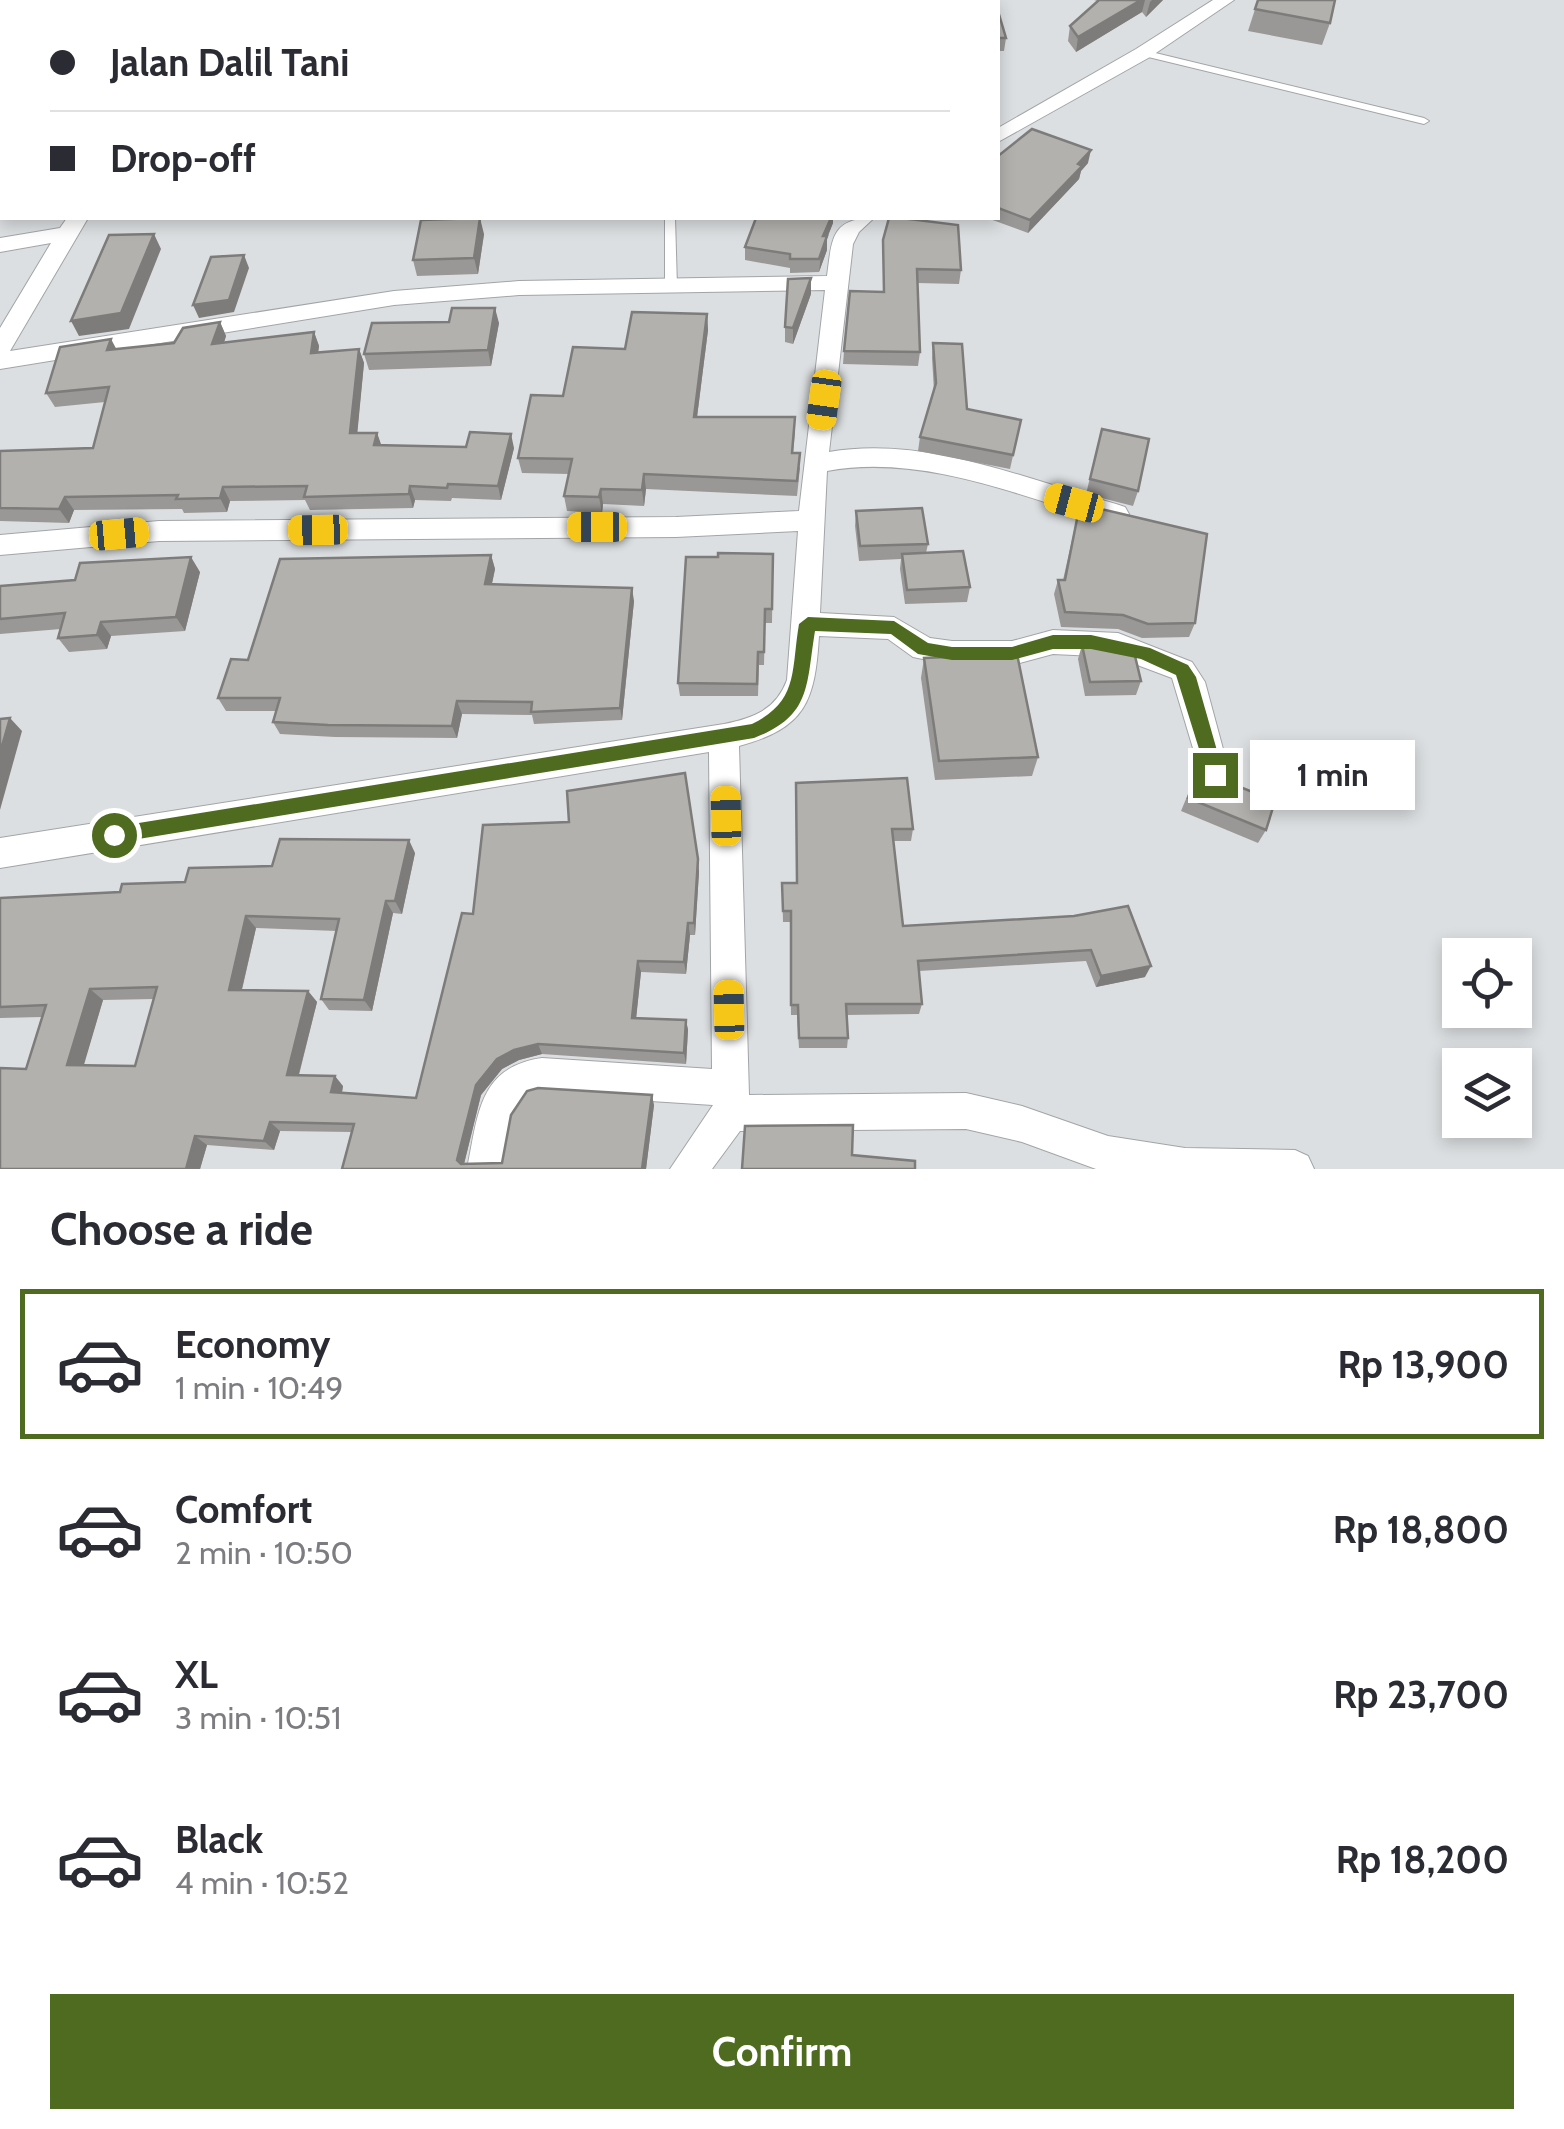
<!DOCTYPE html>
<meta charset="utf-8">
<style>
body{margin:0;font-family:Cabin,sans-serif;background:#f7f7f7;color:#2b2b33;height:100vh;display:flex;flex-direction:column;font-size:38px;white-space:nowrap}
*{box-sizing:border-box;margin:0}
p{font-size:32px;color:#7c7c81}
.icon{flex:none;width:55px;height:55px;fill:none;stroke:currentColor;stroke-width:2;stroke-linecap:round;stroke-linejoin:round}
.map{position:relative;height:1169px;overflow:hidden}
.drawer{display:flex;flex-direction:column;background:#fff;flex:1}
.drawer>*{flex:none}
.banner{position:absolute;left:0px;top:0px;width:1000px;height:220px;box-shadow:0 5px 15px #0003;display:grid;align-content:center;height:220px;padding:0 50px;background:#fff}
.buttons{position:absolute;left:1442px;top:938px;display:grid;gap:20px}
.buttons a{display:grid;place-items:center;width:90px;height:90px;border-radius:0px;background:#fff;box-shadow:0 5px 15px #0003;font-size:50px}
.end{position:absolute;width:45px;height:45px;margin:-22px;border:12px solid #4e6b1f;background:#fff;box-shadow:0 0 0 5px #fff}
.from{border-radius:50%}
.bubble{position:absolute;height:70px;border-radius:0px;background:#fff;box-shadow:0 5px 15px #0003;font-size:32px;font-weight:800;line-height:70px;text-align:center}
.car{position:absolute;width:30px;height:60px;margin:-30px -15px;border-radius:12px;box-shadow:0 0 8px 2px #0007;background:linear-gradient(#f5c518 24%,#345 0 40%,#f5c518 0 76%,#345 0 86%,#f5c518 0)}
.banner b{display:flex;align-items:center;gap:35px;height:95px;font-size:38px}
.banner b+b{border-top:2px solid #e1e1e2}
.banner i{width:25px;height:25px;background:#2b2b33}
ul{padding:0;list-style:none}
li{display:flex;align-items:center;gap:30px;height:150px;margin:0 20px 15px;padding:0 30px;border:5px solid transparent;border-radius:0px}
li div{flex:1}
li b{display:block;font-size:38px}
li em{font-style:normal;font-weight:800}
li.active{border-color:#4e6b1f}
li>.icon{width:90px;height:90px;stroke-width:1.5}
h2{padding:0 50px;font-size:45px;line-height:120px}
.action{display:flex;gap:20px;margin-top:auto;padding:20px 50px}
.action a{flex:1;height:115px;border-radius:0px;background:#4e6b1f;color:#fff;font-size:40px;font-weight:800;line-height:115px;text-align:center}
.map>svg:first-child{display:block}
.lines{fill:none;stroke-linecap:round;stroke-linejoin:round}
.service-casing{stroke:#a2a5a7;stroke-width:2}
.minor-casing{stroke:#a2a5a7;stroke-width:2}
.service{fill:#fff;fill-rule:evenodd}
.minor{fill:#fff;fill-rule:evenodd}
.wall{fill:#9a9896;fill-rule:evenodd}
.shaded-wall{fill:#7d7c7a}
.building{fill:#b3b1ae;stroke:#7d7c7a;stroke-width:2.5;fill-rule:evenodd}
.route{fill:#4e6b1f}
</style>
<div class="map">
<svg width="1564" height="1169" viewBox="0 0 1564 1169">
<rect width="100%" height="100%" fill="#dcdfe1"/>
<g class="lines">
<defs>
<g id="service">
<polygon points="176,0 185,0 184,2 175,2"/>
<polygon points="1143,50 1424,118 1429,121 1424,124 1140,55 1138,53"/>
<rect x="0" y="58" width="2" height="6"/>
<polygon points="665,218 675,218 677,287 671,291 665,287"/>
</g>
<g id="minor">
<rect x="765" y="0" width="18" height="2"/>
<polygon points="1213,0 1234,0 1150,57 998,142 998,128 1136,49"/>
<rect x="0" y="179" width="2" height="12"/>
<path d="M67,218H88L10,351L394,291L519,281L827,276C832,239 831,218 874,218L859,232L853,244L829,452C925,435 1024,479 1116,504L1125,507L1129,514L1125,521L1116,524C1024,498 924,453 827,471L820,613L894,617L930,638L952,641H1012L1053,630L1118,633L1192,662L1205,682L1230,775L1226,785L1215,788L1204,785L1172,678L1116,657L1053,654L1012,665H952L913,657L888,639L819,636C815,701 806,728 739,746L749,1095L966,1093L1022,1106L1108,1136L1185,1148L1295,1150L1308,1156L1314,1169H1096L1022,1142L966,1129L740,1131L712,1169H670L713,1105L542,1094C507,1099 510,1141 505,1169H467C478,1116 478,1067 542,1058L712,1069L709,752L0,868V838L724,724C753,718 776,710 787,680L798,531L676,537L159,541L0,555V535L159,521L676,517L799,511L825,290L519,295L394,305L0,369V328L51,243L0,252V238L60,228Z"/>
</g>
</defs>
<use href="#service" class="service-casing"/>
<use href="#minor" class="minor-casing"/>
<use href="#service" class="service"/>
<use href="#minor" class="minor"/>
</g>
<g class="wall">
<polygon points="0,0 168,0 166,2 2,2 2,53 0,53"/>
<polygon points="1094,0 1163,0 1146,17 1142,12 1076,52 1068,41 1070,26 1098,1"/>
<polygon points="1258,0 1330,23 1322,45 1248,31"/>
<polygon points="998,11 1006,38 1004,51 998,51"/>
<rect x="0" y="108" width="2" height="69"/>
<polygon points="998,156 1088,163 1081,171 1079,179 1028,233 987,218 998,218"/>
<polygon points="757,218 833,218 833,223 827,238 827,250 819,272 790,273 790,268 745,260 745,247"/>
<polygon points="484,234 478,274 417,276 413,260"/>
<polygon points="883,240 961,270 959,284 917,283 920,352 918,366 843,364 844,351 883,292"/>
<polygon points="811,294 793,344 785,342 785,327"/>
<polygon points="707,314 708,330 697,417 795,432 793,453 800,468 797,496 646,489 644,506 603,504 602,513 567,511 564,496 569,474 522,473 518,458 563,396 625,349"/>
<polygon points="220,322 226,336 224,342 314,332 319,346 318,353 359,349 364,363 357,433 377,433 381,445 514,448 501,500 452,498 451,501 415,500 413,508 310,510 305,500 230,501 227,512 184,513 182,509 74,510 69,523 0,521 0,451 93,448 105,402 55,407 46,393 116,349 174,343"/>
<polygon points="499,323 491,366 369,370 364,354"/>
<polygon points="933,343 967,409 1021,420 1010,469 918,451 920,437 934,391 932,358"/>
<polygon points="1102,429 1138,491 1133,506 1086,494"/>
<polygon points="1080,504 1195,623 1189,637 1142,638 1118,629 1061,627 1054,594 1058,580 1063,580"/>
<polygon points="856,511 928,544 926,553 970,587 967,602 905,604 900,569 901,559 859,561 855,526"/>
<polygon points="773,554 772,623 765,623 764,665 759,665 758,696 680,696 678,683 718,557"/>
<polygon points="491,555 495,569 492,584 634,601 622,720 534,724 532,715 462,714 457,738 335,737 280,734 273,722 276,711 226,711 218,698 248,660"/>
<polygon points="200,572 185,631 111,636 107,649 69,652 58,638 61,629 0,634 0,586"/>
<polygon points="1082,645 1141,681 1136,695 1085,696 1078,659"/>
<polygon points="924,658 1038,757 1032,776 935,780 921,678"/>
<polygon points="1198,770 1266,830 1258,843 1181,811"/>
<polygon points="796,783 913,829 911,841 893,841 903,926 1074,916 1145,977 1096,987 1086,961 919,971 922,1004 919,1014 846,1015 848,1038 847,1048 799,1048 797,1015 791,1015 790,922 783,922 782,883 797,883"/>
<path d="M415,853L402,914L393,913L372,1011L329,1010L321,999L337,931L256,928L242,990L308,991L317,1002L299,1075L343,1086L342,1093L416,1098L473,914L699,872L695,935H690L686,974L641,972L636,1018L686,1020L688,1030L686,1064L542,1054L519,1060L502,1069L481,1095L464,1164L502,1163L654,1105L646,1169H342L351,1132L280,1131L274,1150L207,1145L200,1169H0L26,1069L42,1017L0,1018V898L120,892L272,866ZM154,999L135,1066L83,1065L103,1000Z"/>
</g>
<g class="shaded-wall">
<polygon points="153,0 168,0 166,2 151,2"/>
<polygon points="1141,0 1145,0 1142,12 1076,52 1078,37"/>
<polygon points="1152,0 1163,0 1146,17 1150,2"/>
<polygon points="1091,150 1088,163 1081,171 1079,179 1028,233 1030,220 1078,164"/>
<polygon points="480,218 484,234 478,274 474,258"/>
<polygon points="831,218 833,218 833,223 827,238 827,250 819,272 823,236"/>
<polygon points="154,234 161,249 129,329 79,336 71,321"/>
<polygon points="244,255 249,268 234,312 199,318 193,305"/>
<polygon points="811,278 811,294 793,344 793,328"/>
<polygon points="495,308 499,323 491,366 488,350"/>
<polygon points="707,314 708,330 695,433 694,417"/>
<polygon points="220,322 226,336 219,358 212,344"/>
<polygon points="314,332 319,346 316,368 311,353"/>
<polygon points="111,339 119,354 107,350"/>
<polygon points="359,349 364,363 356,447 350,433"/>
<polygon points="377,433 382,447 374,445"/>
<polygon points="511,434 514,448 501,500 498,486"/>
<polygon points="644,474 646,489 644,506 642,490"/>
<polygon points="410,486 415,500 413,508 409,494"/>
<polygon points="223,487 230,501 227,512 220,498"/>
<polygon points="601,489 603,504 602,513 599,497"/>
<polygon points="65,497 74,510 69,523 59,509"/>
<polygon points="491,555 495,569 489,597 485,584"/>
<polygon points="191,557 200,572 185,631 176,617"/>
<polygon points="632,588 634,601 622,720 620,708"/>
<polygon points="101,622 111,636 107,649 97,635"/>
<polygon points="457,701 462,714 457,738 452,726"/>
<polygon points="10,718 22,731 0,810 0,753"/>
<polygon points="409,840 415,853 402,914 395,901"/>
<polygon points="698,859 699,872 695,935 694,923"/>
<polygon points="386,901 393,913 372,1011 364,1000"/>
<polygon points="246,916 256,928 239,1001 229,990"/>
<polygon points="688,923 690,935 686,974 684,962"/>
<polygon points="638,961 641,972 635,1029 632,1018"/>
<polygon points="1151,966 1145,977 1096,987 1101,976"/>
<polygon points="90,989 103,1000 81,1075 67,1065"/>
<polygon points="308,991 317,1002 296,1085 287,1075"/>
<polygon points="686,1020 688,1030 686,1064 684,1053"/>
<polygon points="538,1044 542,1054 519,1060 502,1069 481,1095 463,1168 457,1160 476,1085 497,1059 514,1050"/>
<polygon points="335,1076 343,1086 340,1102 331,1092"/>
<polygon points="652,1095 654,1105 646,1169 642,1169"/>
<polygon points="270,1122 280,1131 274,1150 264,1141"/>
<polygon points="195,1136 207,1145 200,1169 186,1169"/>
</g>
<g class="building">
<polygon points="0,0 153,0 151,2 2,2 2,36 0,36"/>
<polygon points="218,0 353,0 352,2 217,2"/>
<polygon points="798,0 994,0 995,2 799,2"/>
<polygon points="1099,0 1141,0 1078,37 1070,26"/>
<polygon points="1258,0 1335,0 1330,23 1255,9"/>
<polygon points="998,11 1006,38 998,38"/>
<polygon points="0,108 2,108 2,159 0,160"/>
<polygon points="1032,129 1091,150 1078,164 1082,166 1030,220 998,208 998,156"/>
<polygon points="480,218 474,258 413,260 421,220"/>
<polygon points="756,218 831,218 823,236 827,236 819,259 790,259 790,254 745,247"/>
<polygon points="889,218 901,218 958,225 961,270 917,269 920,352 844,351 850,291 884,292 883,240"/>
<polygon points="154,234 121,313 71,321 109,235"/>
<polygon points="244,255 229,300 193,305 211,257"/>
<polygon points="811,278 793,328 785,327 788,279"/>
<polygon points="452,308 495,308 488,350 364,354 372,323 449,322"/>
<polygon points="632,312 707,314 694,417 795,417 792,453 800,453 797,481 644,474 642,490 601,489 599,497 564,496 572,459 518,458 531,395 563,396 573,347 625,349"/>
<polygon points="220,322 212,344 314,332 311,353 359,349 350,433 377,433 374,445 466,447 470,432 511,434 498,486 448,484 447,488 410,486 409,494 304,497 307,486 223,487 220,498 176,499 178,495 65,497 59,509 0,508 0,451 93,448 109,387 46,393 60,347 111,339 107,350 174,343 183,328"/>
<polygon points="933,343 962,344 967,409 1021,420 1013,455 920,437 936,383"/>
<polygon points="1102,429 1149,439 1138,491 1090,479"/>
<polygon points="1080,504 1207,534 1195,623 1148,624 1123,615 1065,612 1058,580 1065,580"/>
<polygon points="922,508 928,544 860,546 856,511"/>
<polygon points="963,551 970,587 907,590 902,554"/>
<polygon points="718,553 773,554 772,609 765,609 764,652 758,652 757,684 678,683 686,557 718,557"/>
<polygon points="491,555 485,584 632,588 620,708 531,712 532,702 457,701 452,726 328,725 273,722 280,698 218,698 231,659 248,660 280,559"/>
<polygon points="191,557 176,617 101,622 97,635 58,638 65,613 0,619 0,586 75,580 80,563"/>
<polygon points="1082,645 1120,646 1134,652 1141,681 1090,682"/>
<polygon points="1017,654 1038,757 939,761 924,658"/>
<polygon points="10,718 0,753 0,719"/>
<polygon points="1198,770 1275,801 1266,830 1188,798"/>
<path d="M685,773L698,859L694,923H688L684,962L638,961L632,1018L686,1020L684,1053L538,1044L514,1050L497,1059L476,1085L457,1160L461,1164L502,1163L511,1115L527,1091L538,1088L652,1095L642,1169H342L354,1124L270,1122L264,1141L195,1136L186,1169H0V1068L26,1069L46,1005L0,1007V898L120,892L122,884L185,882L189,868L272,866L280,839L409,840L395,901H386L364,1000L321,999L339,919L246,916L229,990L308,991L287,1075L335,1076L331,1092L416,1098L462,913L473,914L483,825L569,822L567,791ZM157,987L135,1066L67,1065L90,989Z"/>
<polygon points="907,778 913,829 892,829 903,926 1074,916 1128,906 1151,966 1101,976 1091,950 918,961 922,1004 846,1004 848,1038 799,1038 798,1005 791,1005 791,911 783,911 782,883 797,883 796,783"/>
<polygon points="853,1125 852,1155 915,1161 915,1169 742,1169 745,1126"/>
</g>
<path class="route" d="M808,617L894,621L928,643L952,647H1012L1053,635H1091L1150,648L1188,665L1196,677L1224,775L1215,783L1209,781L1176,675L1141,659L1091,649H1053L1012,660H952L918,654L891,634L815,631C806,685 812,716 754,738L114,843L105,835L114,827L752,724C799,701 791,671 799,624Z"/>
</svg>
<div class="buttons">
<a><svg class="icon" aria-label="locate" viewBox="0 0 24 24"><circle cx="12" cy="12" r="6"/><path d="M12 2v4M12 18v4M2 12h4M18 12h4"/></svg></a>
<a><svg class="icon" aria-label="layers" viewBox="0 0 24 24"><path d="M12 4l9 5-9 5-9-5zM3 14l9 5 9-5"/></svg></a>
</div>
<i class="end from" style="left:114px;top:835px"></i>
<i class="end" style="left:1215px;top:775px"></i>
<div class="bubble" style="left:1250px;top:740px;width:165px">1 min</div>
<i class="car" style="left:824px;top:400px;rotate:188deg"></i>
<i class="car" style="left:1074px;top:503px;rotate:285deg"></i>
<i class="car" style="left:597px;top:527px;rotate:270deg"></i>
<i class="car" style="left:318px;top:530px;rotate:269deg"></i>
<i class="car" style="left:119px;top:534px;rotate:85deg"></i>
<i class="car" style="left:726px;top:816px;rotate:359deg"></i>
<i class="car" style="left:729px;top:1010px;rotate:359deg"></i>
<div class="banner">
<b><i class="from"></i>Jalan Dalil Tani</b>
<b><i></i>Drop-off</b>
</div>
</div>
<section class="drawer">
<h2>Choose a ride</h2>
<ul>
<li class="active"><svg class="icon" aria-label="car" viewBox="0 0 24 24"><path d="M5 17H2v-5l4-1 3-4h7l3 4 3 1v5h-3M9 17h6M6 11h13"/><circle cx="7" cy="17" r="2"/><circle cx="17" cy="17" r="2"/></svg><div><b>Economy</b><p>1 min · 10:49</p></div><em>Rp 13,900</em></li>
<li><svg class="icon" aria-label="car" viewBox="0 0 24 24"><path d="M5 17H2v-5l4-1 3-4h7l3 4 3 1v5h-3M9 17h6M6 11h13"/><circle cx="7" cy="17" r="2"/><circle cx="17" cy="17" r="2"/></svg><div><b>Comfort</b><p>2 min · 10:50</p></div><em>Rp 18,800</em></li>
<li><svg class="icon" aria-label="car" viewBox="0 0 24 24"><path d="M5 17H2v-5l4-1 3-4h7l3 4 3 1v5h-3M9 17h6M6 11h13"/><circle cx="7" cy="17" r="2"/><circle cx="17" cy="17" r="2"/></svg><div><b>XL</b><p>3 min · 10:51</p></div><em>Rp 23,700</em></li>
<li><svg class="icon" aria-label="car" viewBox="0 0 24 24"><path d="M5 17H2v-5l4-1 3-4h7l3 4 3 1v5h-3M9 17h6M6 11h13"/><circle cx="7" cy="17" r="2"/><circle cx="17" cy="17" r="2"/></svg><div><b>Black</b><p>4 min · 10:52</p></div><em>Rp 18,200</em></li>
</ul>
<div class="action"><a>Confirm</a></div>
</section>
